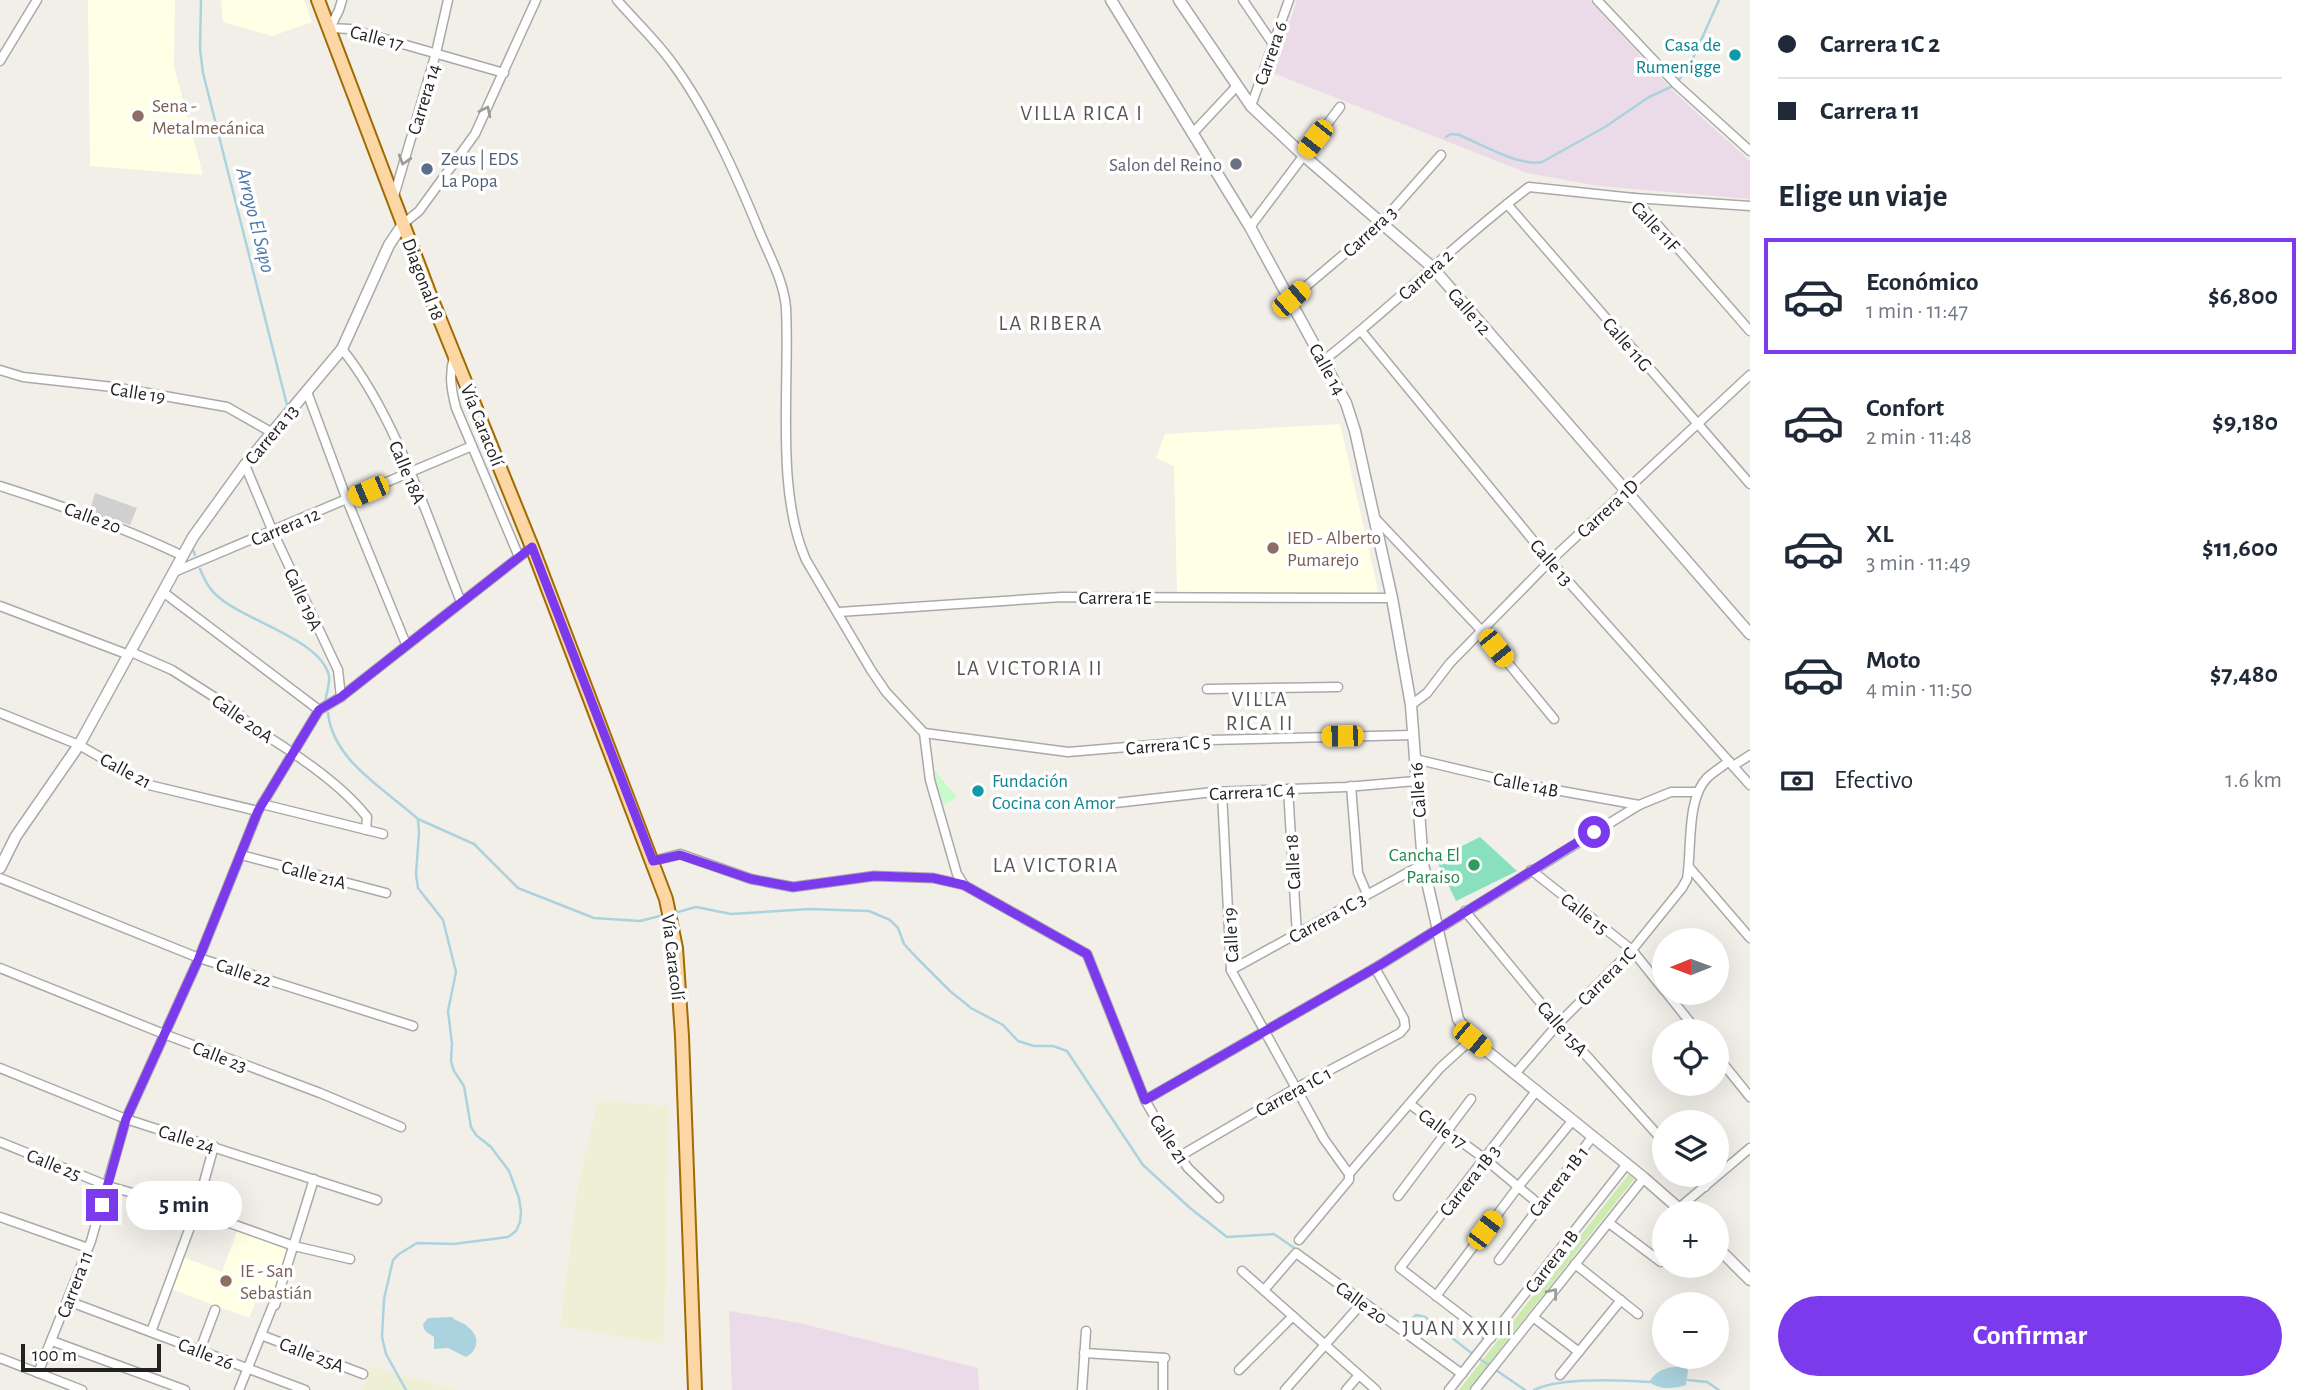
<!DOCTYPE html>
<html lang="es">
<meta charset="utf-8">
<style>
body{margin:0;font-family:"Alegreya Sans",sans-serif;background:#f2f2f3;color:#1f2937;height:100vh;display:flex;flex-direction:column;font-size:26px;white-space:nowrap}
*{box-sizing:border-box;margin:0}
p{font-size:23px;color:#747a83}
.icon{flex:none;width:38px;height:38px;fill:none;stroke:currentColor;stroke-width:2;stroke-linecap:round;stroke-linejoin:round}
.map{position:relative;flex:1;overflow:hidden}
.panel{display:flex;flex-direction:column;background:#fff;width:560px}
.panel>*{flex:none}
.guide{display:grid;align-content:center;height:154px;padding:0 28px;background:#fff}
.needle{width:46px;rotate:269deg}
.fabs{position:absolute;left:1652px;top:928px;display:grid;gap:14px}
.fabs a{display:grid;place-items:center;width:77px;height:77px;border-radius:50%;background:#fff;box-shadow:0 7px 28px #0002;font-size:35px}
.scale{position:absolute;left:21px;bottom:18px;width:140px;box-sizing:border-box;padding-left:7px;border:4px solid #222;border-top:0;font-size:19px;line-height:24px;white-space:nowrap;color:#222;-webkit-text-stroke:5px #fff;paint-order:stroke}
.end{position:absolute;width:32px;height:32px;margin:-16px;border:9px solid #7c3aed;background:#fff;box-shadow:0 0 0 4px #fff}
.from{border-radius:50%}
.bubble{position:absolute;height:49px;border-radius:24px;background:#fff;box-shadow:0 7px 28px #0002;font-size:23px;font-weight:600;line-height:49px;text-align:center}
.car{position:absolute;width:21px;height:42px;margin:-21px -10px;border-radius:9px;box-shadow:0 0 5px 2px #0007;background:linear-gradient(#f5c518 24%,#345 0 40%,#f5c518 0 76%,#345 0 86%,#f5c518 0)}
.guide b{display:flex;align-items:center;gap:24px;height:66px;font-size:26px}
.guide b+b{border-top:2px solid #e0e1e3}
.guide i{width:18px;height:18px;background:#1f2937}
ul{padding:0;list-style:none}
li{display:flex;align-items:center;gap:21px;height:116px;margin:0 14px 10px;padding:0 14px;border:4px solid transparent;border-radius:0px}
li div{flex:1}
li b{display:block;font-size:26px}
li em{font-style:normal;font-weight:600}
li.on{border-color:#7c3aed}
li>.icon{width:63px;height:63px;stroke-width:1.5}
h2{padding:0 28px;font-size:32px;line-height:84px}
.pay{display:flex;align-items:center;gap:18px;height:77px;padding:0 28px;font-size:26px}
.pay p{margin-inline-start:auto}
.cta{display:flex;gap:14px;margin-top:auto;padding:14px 28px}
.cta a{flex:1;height:80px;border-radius:42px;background:#7c3aed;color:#fff;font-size:28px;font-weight:600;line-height:80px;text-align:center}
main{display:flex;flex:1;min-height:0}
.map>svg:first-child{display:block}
.industrial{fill:#ebdbe8}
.education{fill:#ffffe5}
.religious{fill:#d0d0d0}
.farmland{fill:#eef0d5}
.grass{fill:#cdebb0}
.park{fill:#c8facc}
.pitch{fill:#88e0be}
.water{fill:#aad3df}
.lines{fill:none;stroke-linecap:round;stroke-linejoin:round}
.stream{stroke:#aad3df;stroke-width:2.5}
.minor-casing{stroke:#a9a9a9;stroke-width:11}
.tertiary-casing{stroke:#a9a9a9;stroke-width:13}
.primary-casing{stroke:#a06b00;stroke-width:16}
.minor{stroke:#fff;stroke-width:8}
.tertiary{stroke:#fff;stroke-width:10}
.primary{stroke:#fcd6a4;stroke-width:12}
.oneway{stroke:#9c9c9c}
.route{stroke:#7c3aed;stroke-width:9}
.culture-dot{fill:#0f9aa8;stroke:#fff;stroke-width:2.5}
.education-dot{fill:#8d6e63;stroke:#fff;stroke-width:2.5}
.worship-dot{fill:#6b7280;stroke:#fff;stroke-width:2.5}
.service-dot{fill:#5c6f8a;stroke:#fff;stroke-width:2.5}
.leisure-dot{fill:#2e9e5b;stroke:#fff;stroke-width:2.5}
.labels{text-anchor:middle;stroke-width:7;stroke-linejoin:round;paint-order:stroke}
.street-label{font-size:19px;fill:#222;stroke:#fff}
.culture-label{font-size:19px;fill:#0d838f;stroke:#fff;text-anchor:end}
.education-label{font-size:19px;fill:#785e54;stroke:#fff;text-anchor:start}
.service-label{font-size:19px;fill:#4e5e75;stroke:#fff;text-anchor:start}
.worship-label{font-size:19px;fill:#5b616d;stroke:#fff;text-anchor:end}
.leisure-label{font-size:19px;fill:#27864d;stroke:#fff;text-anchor:end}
.neighbourhood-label{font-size:21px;letter-spacing:2px;fill:#555;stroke:#fff}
.water-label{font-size:21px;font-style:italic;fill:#4a7aab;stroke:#fff}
</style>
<main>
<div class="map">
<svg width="1750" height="1390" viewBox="0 0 1750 1390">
<rect width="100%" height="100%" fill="#f2efe9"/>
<g class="industrial">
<polygon points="1297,0 1589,0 1675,93 1750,161 1750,199 1599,186 1527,173 1273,73"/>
<polygon points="729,1311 800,1323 978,1368 979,1390 732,1390"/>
</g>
<g class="education">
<polygon points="88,0 175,0 174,66 203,175 90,166"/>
<polygon points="221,0 304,0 312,22 272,36 223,22"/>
<polygon points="1340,424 1379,594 1177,592 1174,466 1156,458 1165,434"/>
<polygon points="237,1231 289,1247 271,1303 258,1296 249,1318 171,1289 183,1257 222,1272"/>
</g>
<polygon class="religious" points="95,493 137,508 130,525 90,511"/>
<g class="farmland">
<polygon points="598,1100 669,1106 664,1344 560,1326 577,1190"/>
<polygon points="368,1366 458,1390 363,1390"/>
</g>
<polygon class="grass" points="1629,1174 1635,1178 1468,1390 1459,1390"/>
<polygon class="park" points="935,771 957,797 944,805 931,775"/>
<polygon class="pitch" points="1480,837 1517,871 1456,901 1436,859"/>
<g class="water">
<path d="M452,1317C457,1322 463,1322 468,1327C480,1336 479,1350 466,1357L448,1348L434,1349V1337C428,1332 424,1333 423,1324L428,1318Z"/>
<path d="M1684,1366L1688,1370L1686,1385C1673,1389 1660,1390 1649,1382C1658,1368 1669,1367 1684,1366Z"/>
</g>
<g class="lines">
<g class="stream">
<polyline points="201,0 200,49 203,73 287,405"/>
<polyline points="1678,81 1690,65 1719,0"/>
<path d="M1446,137L1451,134L1459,135C1481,144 1520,167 1542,162L1605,127L1649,97L1673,86"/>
<polyline points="191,545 195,555"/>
<path d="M200,569C205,581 210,591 221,599C247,621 321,640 329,676C330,685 326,694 325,703"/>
<path d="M328,713C333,761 385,789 418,819L419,833L416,874L418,888L443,920L456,972L448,1011L452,1044L451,1061L454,1071L464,1086L471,1127L476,1135L491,1147L509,1171L519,1198L521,1212L520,1222L516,1231L508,1237L454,1244L417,1243L399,1254L393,1260L384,1299L382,1337L386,1354L406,1390"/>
<polyline points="418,819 474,844 518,888 594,918 640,921 664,915"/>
<polyline points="674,913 696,907 731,914 809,909 869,911 890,920 898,928 904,944 917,958 950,991 971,1008 1003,1025 1018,1041 1034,1046 1053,1046 1067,1051 1143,1165 1190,1208 1227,1237 1274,1234 1300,1252"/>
<polyline points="1401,1326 1403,1328 1416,1315 1425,1317 1474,1355 1525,1390"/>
<polyline points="1688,1380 1707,1382 1719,1390"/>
<path d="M1534,1390C1561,1377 1618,1380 1649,1382"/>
</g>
<defs>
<g id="minor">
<polyline points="342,0 339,10 330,28 350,29 504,73"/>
<path d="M617,0C635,21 657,41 673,64C709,113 737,177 760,233C770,257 784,282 786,308C790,385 775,490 806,560L871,670L886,692L924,733L930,780L957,874L964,885L1087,954L1145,1100L1168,1140L1188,1168L1219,1198"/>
<polyline points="1243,0 1273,44"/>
<polyline points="1597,0 1676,84 1750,151"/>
<polyline points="0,61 37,0"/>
<polyline points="1251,106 1289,0"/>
<polyline points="1192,134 1236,87"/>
<polyline points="394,196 436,53 448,0"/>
<polyline points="1634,198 1750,206"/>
<polyline points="1507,204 1750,484"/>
<polyline points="403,224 419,211 475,134 536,0"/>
<polyline points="1250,227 1340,107"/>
<polyline points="1291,299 1381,223 1441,155"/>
<polyline points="1362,332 1550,561 1750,785"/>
<path d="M342,349C396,416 429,522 461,602"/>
<path d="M454,356C449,375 451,389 456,408L519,557"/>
<path d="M1323,361C1394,306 1457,241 1529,187L1634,198L1750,331"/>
<polyline points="0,370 23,377 113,387 227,407 271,432"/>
<polyline points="307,392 347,500 406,644"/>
<polyline points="245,465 273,532 338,670 341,697"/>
<path d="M0,486C63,506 123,527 183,556"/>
<polyline points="1374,517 1481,630 1554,719"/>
<polyline points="174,572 472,446"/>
<polyline points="163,592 319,710"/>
<polyline points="0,606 129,655"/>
<polyline points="839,612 1062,597 1392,598"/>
<path d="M131,652L172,670L236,711C248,726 268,736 284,747C313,766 346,790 367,817L366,830"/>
<polyline points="1207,689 1338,687"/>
<polyline points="1411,705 1427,693 1450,663 1550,561 1750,375"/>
<polyline points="0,713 79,745 149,785 258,811"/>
<polyline points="924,733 1068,752 1210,740 1413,735"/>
<polyline points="1415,759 1516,783 1639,805"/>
<polyline points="1733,766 1750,755"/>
<polyline points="1351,786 1358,873 1367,894"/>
<polyline points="1288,789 1297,935"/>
<polyline points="1222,792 1231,970 1324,1139 1349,1174"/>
<polyline points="262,804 383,834"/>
<polyline points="1088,806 1213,792 1346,787 1416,781"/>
<polyline points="241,855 386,893"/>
<polyline points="653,861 680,854 751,879 793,887 874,876 933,878 964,885"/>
<polyline points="1689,867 1750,938"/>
<polyline points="1531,870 1632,950 1664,990"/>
<polyline points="0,878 199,958 413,1026"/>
<polyline points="1465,911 1558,1024 1664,1142"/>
<polyline points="0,968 164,1034 320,1093 401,1127"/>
<polyline points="1231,970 1423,864"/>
<polyline points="1666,992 1697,1031"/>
<polyline points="1717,1056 1750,1097"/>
<polyline points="0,1068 126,1119 377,1200"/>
<path d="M1515,1074L1558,1024L1632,950L1682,888L1687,879C1692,851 1686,799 1707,778C1713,772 1722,767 1729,761"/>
<polyline points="1145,1100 1375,968 1639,805 1671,792 1698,792"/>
<polyline points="1411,1105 1485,1159 1540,1205"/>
<polyline points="0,1142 108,1186 196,1211 294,1246 350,1259"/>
<polyline points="1180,1156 1296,1088 1400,1033 1405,1027 1404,1019 1375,968"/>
<polyline points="1693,1174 1705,1187"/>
<polyline points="1398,1196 1471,1099"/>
<polyline points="1679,1208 1750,1148"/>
<polyline points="0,1217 88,1248"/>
<polyline points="1609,1223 1661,1262"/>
<polyline points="1299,1240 1349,1180 1349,1174 1361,1160 1440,1068 1472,1039"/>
<polyline points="1499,1260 1593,1136"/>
<polyline points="1575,1264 1638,1314"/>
<polyline points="1242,1271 1376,1390"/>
<polyline points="1264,1290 1296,1253 1462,1374"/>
<polyline points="1436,1296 1518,1187 1573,1120"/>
<polyline points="68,1301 305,1390"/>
<polyline points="1533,1317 1579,1352"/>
<polyline points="151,1332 196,1211 214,1146"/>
<polyline points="261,1335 363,1374"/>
<polyline points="1491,1338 1400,1268 1537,1090"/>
<polyline points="52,1341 185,1390"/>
<polyline points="200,1350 215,1310"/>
<polyline points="1084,1353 1165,1358"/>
<polyline points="0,1358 82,1390"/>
<polyline points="1239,1370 1293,1316"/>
<polyline points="38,1373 91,1241 126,1119 199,958 258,811 319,710 341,697 532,547"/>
<polyline points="1560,1375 1621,1300"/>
<polyline points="239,1390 273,1305 275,1305 314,1179"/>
<polyline points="1082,1390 1086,1331"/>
<polyline points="1163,1390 1163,1358"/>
<polyline points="1285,1390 1362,1303"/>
<polyline points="1346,1390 1359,1375"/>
<polyline points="1449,1390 1627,1164"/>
<polyline points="1475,1390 1644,1178"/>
</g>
<g id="tertiary">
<polyline points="1111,0 1250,227 1346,403 1355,431 1392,598 1411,705 1423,864 1458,1019 1472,1039 1644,1178 1684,1213"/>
<polyline points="1179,0 1251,106 1303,155 1432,267 1750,634"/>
<polyline points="0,868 16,836 79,745 193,537 245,465 342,349 389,245 403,224"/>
<polyline points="1717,1247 1750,1280"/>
</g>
<polyline id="primary" points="318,0 430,295 532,547 666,899 676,948 682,1036 695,1390"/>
</defs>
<use href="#minor" class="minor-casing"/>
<use href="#tertiary" class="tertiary-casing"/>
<use href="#primary" class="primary-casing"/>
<use href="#minor" class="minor"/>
<use href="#tertiary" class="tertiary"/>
<use href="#primary" class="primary"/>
</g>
<defs><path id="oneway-chevron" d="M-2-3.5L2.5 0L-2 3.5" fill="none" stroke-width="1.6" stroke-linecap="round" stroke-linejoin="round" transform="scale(1.75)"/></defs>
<g class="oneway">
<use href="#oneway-chevron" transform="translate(486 111) rotate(-64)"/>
<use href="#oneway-chevron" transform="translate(404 160) rotate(107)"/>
<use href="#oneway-chevron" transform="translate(1553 1293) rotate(-51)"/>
</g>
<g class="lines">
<polyline class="route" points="102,1205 126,1119 199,958 258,811 319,710 341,697 532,547 653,861 680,855 751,879 793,887 874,876 933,878 964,885 1087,954 1145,1100 1375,968 1594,832"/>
</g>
<g class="culture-dot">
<circle cx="1735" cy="55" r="7"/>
<circle cx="978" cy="791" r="7"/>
</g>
<g class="education-dot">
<circle cx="138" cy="116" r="7"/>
<circle cx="1273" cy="548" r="7"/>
<circle cx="226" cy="1281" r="7"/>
</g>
<circle class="worship-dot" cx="1236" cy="164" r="7"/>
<circle class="service-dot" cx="427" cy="169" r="7"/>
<circle class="leisure-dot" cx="1474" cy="865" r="7"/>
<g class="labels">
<g class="street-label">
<text transform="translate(377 37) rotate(14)" y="7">Calle 17</text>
<text transform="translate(1270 53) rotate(-71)" y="7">Carrera 6</text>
<text transform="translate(423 99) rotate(-73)" y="7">Carrera 14</text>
<text transform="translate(1656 226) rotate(47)" y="7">Calle 11F</text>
<text transform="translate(1369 231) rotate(-43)" y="7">Carrera 3</text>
<text transform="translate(1425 274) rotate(-42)" y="7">Carrera 2</text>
<text transform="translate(424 279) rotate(69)" y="7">Diagonal 18</text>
<text transform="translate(1470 311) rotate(49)" y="7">Calle 12</text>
<text transform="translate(1628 344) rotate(49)" y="7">Calle 11G</text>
<text transform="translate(1328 369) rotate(61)" y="7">Calle 14</text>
<text transform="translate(138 392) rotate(9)" y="7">Calle 19</text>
<text transform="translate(483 425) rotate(68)" y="7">Vía Caracolí</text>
<text transform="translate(271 434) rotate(-50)" y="7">Carrera 13</text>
<text transform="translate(408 472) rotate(67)" y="7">Calle 18A</text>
<text transform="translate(1607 508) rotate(-43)" y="7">Carrera 1D</text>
<text transform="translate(93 517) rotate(20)" y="7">Calle 20</text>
<text transform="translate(285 526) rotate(-23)" y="7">Carrera 12</text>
<text transform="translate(1552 562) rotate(49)" y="7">Calle 13</text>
<text x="1115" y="604">Carrera 1E</text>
<text transform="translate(304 599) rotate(65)" y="7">Calle 19A</text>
<text transform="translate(243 718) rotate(35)" y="7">Calle 20A</text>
<text transform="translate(1168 744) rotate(-5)" y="7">Carrera 1C 5</text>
<text transform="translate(126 770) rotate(28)" y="7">Calle 21</text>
<text transform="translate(1526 784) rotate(11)" y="7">Calle 14B</text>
<text transform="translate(1417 790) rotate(-94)" y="7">Calle 16</text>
<text transform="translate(1252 791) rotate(-3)" y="7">Carrera 1C 4</text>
<text transform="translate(1292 862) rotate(-93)" y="7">Calle 18</text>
<text transform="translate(314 874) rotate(15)" y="7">Calle 21A</text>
<text transform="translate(1585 913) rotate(38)" y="7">Calle 15</text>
<text transform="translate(1327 917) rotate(-29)" y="7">Carrera 1C 3</text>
<text transform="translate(1230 935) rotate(-93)" y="7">Calle 19</text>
<text transform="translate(674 957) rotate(83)" y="7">Vía Caracolí</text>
<text transform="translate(244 972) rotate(18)" y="7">Calle 22</text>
<text transform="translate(1606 976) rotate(-45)" y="7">Carrera 1C</text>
<text transform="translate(1563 1028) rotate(49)" y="7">Calle 15A</text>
<text transform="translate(220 1056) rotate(21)" y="7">Calle 23</text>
<text transform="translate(1293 1091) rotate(-29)" y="7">Carrera 1C 1</text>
<text transform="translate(1443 1128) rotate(36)" y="7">Calle 17</text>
<text transform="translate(187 1138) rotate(17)" y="7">Calle 24</text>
<text transform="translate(1170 1139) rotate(57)" y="7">Calle 21</text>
<text transform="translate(54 1164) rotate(22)" y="7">Calle 25</text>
<text transform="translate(1469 1180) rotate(-52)" y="7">Carrera 1B 3</text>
<text transform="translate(1558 1181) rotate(-52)" y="7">Carrera 1B 1</text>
<text transform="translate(1551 1261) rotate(-52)" y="7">Carrera 1B</text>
<text transform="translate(74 1284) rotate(-69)" y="7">Carrera 11</text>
<text transform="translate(1362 1302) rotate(36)" y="7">Calle 20</text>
<text transform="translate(206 1353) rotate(21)" y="7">Calle 26</text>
<text transform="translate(312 1354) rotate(21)" y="7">Calle 25A</text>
</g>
<g class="culture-label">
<text x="1721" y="51">Casa de<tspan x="1721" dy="22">Rumenigge</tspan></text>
<text x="992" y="787" text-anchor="start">Fundación<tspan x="992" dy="22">Cocina con Amor</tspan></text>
</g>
<g class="education-label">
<text x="152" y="112">Sena -<tspan x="152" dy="22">Metalmecánica</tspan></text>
<text x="1287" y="544">IED - Alberto<tspan x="1287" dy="22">Pumarejo</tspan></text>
<text x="240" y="1277">IE - San<tspan x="240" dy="22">Sebastián</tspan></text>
</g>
<g class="service-label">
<text x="441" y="165">Zeus | EDS<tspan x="441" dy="22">La Popa</tspan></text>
</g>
<g class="worship-label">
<text x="1222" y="171">Salon del Reino</text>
</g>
<g class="leisure-label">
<text x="1460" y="861">Cancha El<tspan x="1460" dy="22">Paraiso</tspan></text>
</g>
<g class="neighbourhood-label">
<text x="1082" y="120">VILLA RICA I</text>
<text x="1051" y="330">LA RIBERA</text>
<text x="1030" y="675">LA VICTORIA II</text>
<text x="1260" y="706">VILLA<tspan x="1260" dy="24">RICA II</tspan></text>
<text x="1056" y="872">LA VICTORIA</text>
<text x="1458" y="1335">JUAN XXIII</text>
</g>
<g class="water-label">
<text transform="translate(256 220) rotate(76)" y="7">Arroyo El Sapo</text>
</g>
</g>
</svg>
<div class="fabs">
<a><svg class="needle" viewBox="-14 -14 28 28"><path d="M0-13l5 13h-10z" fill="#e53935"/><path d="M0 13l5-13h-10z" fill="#747a83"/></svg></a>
<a><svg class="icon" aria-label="locate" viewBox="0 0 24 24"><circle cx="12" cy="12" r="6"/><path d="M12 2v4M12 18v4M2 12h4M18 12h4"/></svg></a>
<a><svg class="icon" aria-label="layers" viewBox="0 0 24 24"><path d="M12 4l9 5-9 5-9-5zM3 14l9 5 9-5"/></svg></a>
<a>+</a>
<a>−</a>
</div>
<div class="scale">100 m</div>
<i class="end from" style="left:1594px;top:832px"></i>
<i class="end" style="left:102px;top:1205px"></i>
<div class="bubble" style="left:126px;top:1181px;width:116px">5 min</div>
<i class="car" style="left:1315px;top:139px;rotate:218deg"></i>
<i class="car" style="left:1291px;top:299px;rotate:49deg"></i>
<i class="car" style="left:368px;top:491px;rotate:247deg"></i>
<i class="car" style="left:1496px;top:648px;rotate:141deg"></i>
<i class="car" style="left:1342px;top:736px;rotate:269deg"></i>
<i class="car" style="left:1472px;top:1039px;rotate:130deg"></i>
<i class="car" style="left:1485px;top:1230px;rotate:37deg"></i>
</div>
<section class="panel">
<div class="guide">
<b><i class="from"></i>Carrera 1C 2</b>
<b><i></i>Carrera 11</b>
</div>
<h2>Elige un viaje</h2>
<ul>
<li class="on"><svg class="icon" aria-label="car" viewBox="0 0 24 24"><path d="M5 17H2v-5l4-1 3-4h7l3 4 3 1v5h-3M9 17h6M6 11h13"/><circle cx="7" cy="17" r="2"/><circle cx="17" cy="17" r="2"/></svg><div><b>Económico</b><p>1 min · 11:47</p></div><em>$6,800</em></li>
<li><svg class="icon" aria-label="car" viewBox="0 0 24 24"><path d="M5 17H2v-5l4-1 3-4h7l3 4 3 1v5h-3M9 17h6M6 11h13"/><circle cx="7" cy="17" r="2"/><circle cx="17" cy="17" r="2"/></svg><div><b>Confort</b><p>2 min · 11:48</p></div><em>$9,180</em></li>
<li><svg class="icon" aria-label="car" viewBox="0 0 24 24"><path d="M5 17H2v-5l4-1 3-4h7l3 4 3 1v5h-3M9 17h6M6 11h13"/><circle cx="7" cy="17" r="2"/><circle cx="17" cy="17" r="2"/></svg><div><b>XL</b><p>3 min · 11:49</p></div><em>$11,600</em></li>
<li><svg class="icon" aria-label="car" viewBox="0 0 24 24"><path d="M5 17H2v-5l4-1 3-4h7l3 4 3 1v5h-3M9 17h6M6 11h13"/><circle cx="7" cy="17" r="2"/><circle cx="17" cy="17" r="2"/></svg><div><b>Moto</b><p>4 min · 11:50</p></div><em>$7,480</em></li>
</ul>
<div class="pay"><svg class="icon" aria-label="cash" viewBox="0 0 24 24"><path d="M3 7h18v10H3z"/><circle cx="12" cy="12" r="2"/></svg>Efectivo<p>1.6 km</p></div>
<div class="cta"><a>Confirmar</a></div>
</section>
</main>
